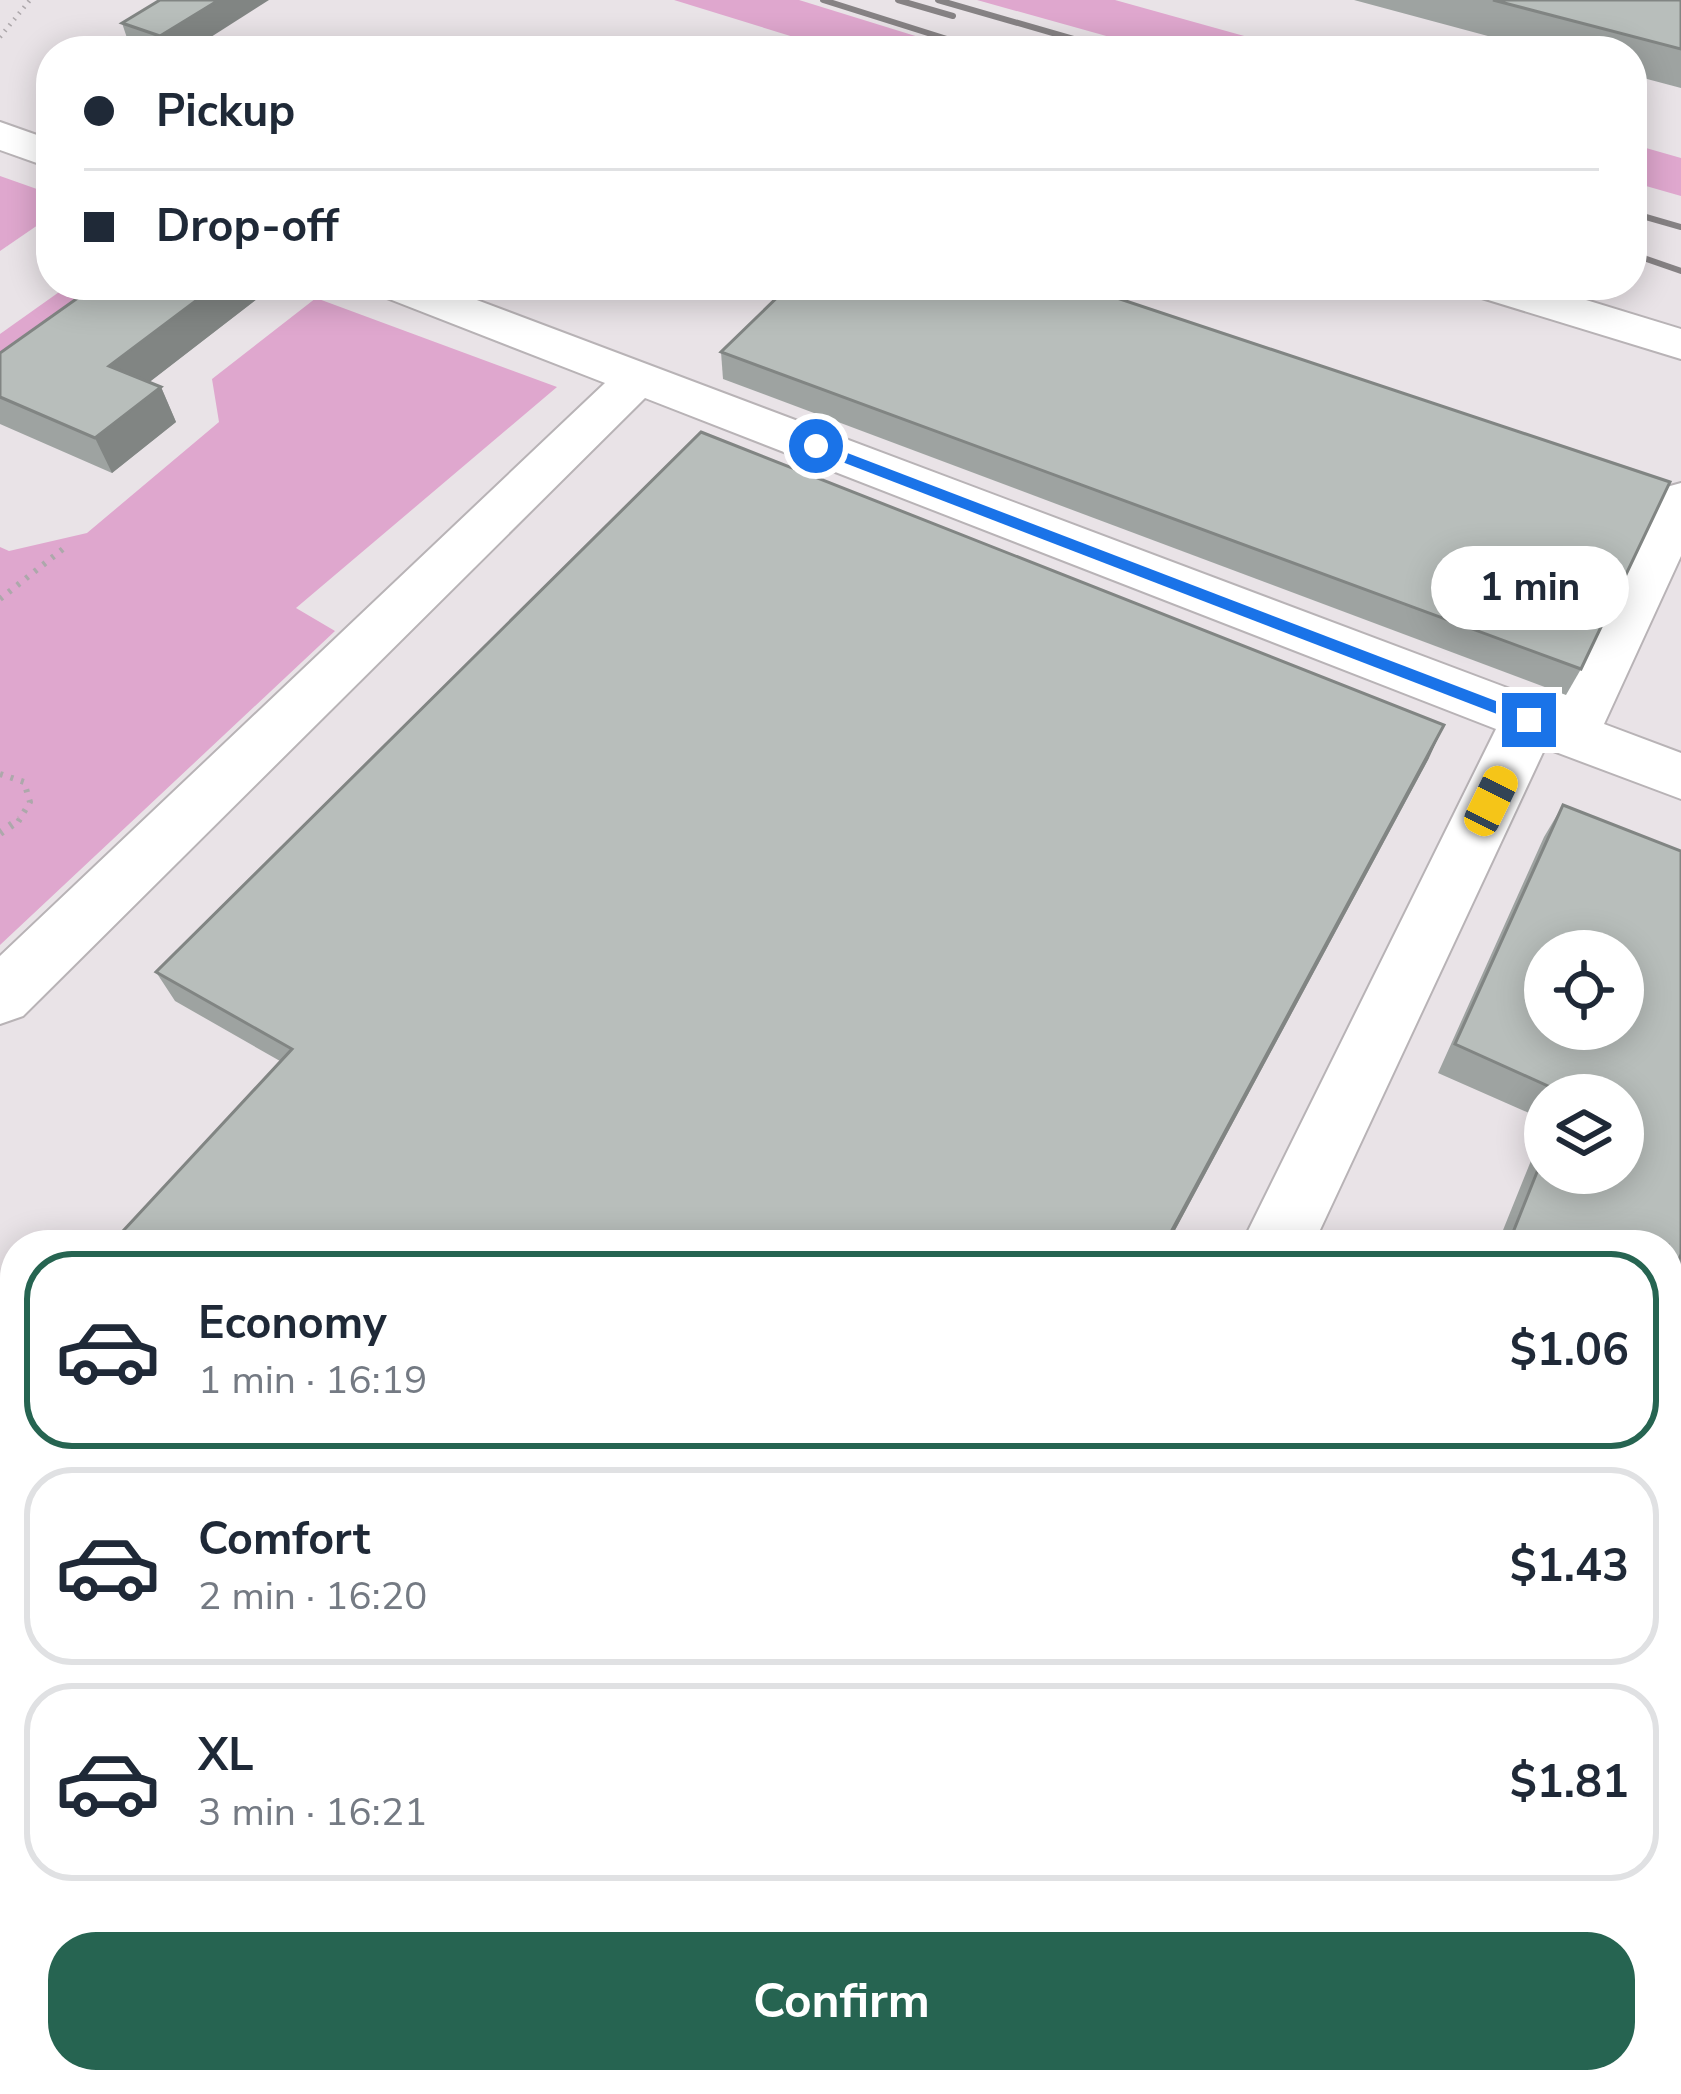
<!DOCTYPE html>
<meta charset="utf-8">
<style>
body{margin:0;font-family:"Nunito Sans",sans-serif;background:#f2f2f3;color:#1f2937;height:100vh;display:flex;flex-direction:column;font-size:45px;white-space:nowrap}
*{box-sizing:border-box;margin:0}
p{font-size:39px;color:#747a83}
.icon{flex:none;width:66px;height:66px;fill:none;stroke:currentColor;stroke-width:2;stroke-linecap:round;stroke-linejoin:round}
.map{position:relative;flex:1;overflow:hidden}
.drawer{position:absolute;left:0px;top:1230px;width:1683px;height:864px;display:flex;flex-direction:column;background:#fff;border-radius:48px 48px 0 0;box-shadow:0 6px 30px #0003}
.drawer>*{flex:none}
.top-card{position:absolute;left:36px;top:36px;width:1611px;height:264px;border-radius:48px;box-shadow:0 6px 30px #0003;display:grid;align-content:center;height:264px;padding:0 48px;background:#fff}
.fabs{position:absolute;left:1524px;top:930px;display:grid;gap:24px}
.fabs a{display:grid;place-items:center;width:120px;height:120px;border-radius:50%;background:#fff;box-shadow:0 6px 30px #0003;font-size:60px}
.end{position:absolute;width:54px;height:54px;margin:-27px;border:15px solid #1a73e8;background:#fff;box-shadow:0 0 0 6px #fff}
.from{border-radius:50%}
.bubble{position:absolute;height:84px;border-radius:42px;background:#fff;box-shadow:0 6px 30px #0003;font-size:39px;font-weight:700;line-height:84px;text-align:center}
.car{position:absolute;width:36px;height:72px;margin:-36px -18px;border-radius:15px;box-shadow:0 0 9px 3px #0007;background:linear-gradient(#f5c518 24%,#345 0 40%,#f5c518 0 76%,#345 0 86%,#f5c518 0)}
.top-card b{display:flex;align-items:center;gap:42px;height:114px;font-size:45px}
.top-card b+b{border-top:3px solid #e0e1e3}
.top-card i{width:30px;height:30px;background:#1f2937}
ul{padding:21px 0 0;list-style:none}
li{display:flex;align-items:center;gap:36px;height:198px;margin:0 24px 18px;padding:0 24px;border:6px solid #e0e1e3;border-radius:48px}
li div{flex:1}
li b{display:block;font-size:45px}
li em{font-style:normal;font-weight:700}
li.selected{border-color:#266451}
li>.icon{width:108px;height:108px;stroke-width:1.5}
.primary-button{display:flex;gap:24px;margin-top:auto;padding:24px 48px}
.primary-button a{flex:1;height:138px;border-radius:48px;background:#266451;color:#fff;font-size:48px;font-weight:700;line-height:138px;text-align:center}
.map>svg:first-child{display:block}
.green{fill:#dfa7ce}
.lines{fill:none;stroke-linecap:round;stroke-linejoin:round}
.minor-casing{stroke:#b8b3b6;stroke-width:4}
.path-far2{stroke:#ada8ab;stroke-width:4.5;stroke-dasharray:1.5 6;stroke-linecap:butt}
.path-far1{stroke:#ada8ab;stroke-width:6;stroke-dasharray:3 8;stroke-linecap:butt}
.path{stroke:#ada8ab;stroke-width:8;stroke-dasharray:3 9;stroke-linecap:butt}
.minor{fill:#fff;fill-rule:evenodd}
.rail{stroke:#868284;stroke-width:6}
.wall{fill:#9ea3a1}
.shaded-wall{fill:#818583}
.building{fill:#b8bebb;stroke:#818583;stroke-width:3;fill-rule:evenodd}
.route{fill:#1a73e8}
</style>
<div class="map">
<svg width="1681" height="2094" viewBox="0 0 1681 2094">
<rect width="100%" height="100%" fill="#e9e3e7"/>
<g class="green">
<polygon points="674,0 799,0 964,51 839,51"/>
<polygon points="977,0 1115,0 1298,51 1160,51"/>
<polygon points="1632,144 1681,158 1681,196 1632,182"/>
<polygon points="0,176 51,194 51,216 0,251"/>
<polygon points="69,285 118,285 0,369 0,334"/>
<polygon points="316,298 557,387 296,608 335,631 0,945 0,547 9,551 87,533 219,422 212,379"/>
</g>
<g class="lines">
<defs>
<g id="minor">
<polygon points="0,122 51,140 51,168 0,150"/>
<polygon points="372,285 437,285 1555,706 1655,500 1663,488 1681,483 1681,556 1604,724 1681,753 1681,799 1545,748 1313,1245 1241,1245 1496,729 645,398 23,1016 0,1024 0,956 605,383 379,295"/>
<polygon points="1465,285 1537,285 1681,329 1681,359 1472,295"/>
<polygon points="1668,2031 1681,2036 1681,2094 1629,2094 1622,2079 1668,2079"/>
<polygon points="971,2079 1064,2079 1058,2094 964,2094"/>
</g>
</defs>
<use href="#minor" class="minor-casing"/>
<polyline class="path-far2" points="0,37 30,0"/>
<g class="path-far1">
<polyline points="0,599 68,545"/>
<polyline points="0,774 24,782 30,802 18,822"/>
</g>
<polyline class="path" points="0,833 20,819"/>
<use href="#minor" class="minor"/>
<g class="rail">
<polyline points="823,0 985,51"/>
<polyline points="898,0 953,16"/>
<polyline points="938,0 1115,51"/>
<polyline points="1632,213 1681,227"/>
<polyline points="1632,254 1681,271"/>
</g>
</g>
<g class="wall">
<polygon points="160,0 189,51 131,50 122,23"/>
<polygon points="1354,0 1681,0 1681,88 1632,75 1632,51 1544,51"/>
<polygon points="96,285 275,285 149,382 161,387 176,422 112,473 0,424 0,353"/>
<polygon points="721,352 1581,669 1566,695 723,379"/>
<polygon points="1429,758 1167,1245 110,1245 280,1061 175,1001 156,972"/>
<polygon points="1563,805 1681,851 1681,1278 1674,1274 1668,1245 1497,1245 1545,1126 1545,1173 1623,1095 1545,1095 1545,1120 1438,1073 1544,837"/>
</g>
<g class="shaded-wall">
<polygon points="219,0 269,0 189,51 165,51 160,36"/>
<polygon points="217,285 275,285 125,401 109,366"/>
<polygon points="161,387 176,422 112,473 95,438"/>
<polygon points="1444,725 1429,758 1167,1245 1164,1245"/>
</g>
<g class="building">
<polygon points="160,0 219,0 160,36 122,23"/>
<polygon points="1493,0 1681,0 1681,49"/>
<polygon points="96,285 217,285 109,366 161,387 95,438 0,397 0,353"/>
<polygon points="790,285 1078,285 1670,482 1581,669 721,352"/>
<polygon points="701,432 1444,725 1164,1245 110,1245 292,1049 156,972"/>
<path d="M1563,805L1681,851V1254L1668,1293V1245H1508L1545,1152V1173H1623V1095H1568L1455,1044ZM1545,951H1623V1029H1545Z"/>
<polygon points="15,1348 15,2079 924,2079 917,2094 0,2094 0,1364"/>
</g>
<polygon class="route" points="816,441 1535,716 1538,720 1523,724 811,450 811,443"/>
</svg>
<div class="fabs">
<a><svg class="icon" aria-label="locate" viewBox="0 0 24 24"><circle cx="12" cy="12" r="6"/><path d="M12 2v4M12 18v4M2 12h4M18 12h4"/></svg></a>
<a><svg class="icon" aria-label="layers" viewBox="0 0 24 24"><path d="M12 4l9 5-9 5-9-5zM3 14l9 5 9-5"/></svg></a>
</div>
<i class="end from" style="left:816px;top:446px"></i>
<i class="end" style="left:1529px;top:720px"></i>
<div class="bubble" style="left:1431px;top:546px;width:198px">1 min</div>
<i class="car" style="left:1491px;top:801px;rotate:26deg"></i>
<div class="top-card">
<b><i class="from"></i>Pickup</b>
<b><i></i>Drop-off</b>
</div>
<section class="drawer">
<ul>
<li class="selected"><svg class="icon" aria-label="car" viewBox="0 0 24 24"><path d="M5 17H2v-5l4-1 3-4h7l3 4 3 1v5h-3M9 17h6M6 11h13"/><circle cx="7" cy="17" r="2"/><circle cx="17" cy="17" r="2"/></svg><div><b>Economy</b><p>1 min · 16:19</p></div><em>$1.06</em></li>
<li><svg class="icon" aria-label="car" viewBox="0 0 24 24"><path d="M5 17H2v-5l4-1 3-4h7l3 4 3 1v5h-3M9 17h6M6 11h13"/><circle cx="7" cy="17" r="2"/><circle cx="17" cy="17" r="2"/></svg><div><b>Comfort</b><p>2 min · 16:20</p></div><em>$1.43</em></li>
<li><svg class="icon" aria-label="car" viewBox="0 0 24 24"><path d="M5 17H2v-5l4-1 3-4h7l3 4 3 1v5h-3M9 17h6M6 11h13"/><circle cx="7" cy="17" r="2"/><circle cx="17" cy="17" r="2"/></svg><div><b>XL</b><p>3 min · 16:21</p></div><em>$1.81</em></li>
</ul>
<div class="primary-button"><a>Confirm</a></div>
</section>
</div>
